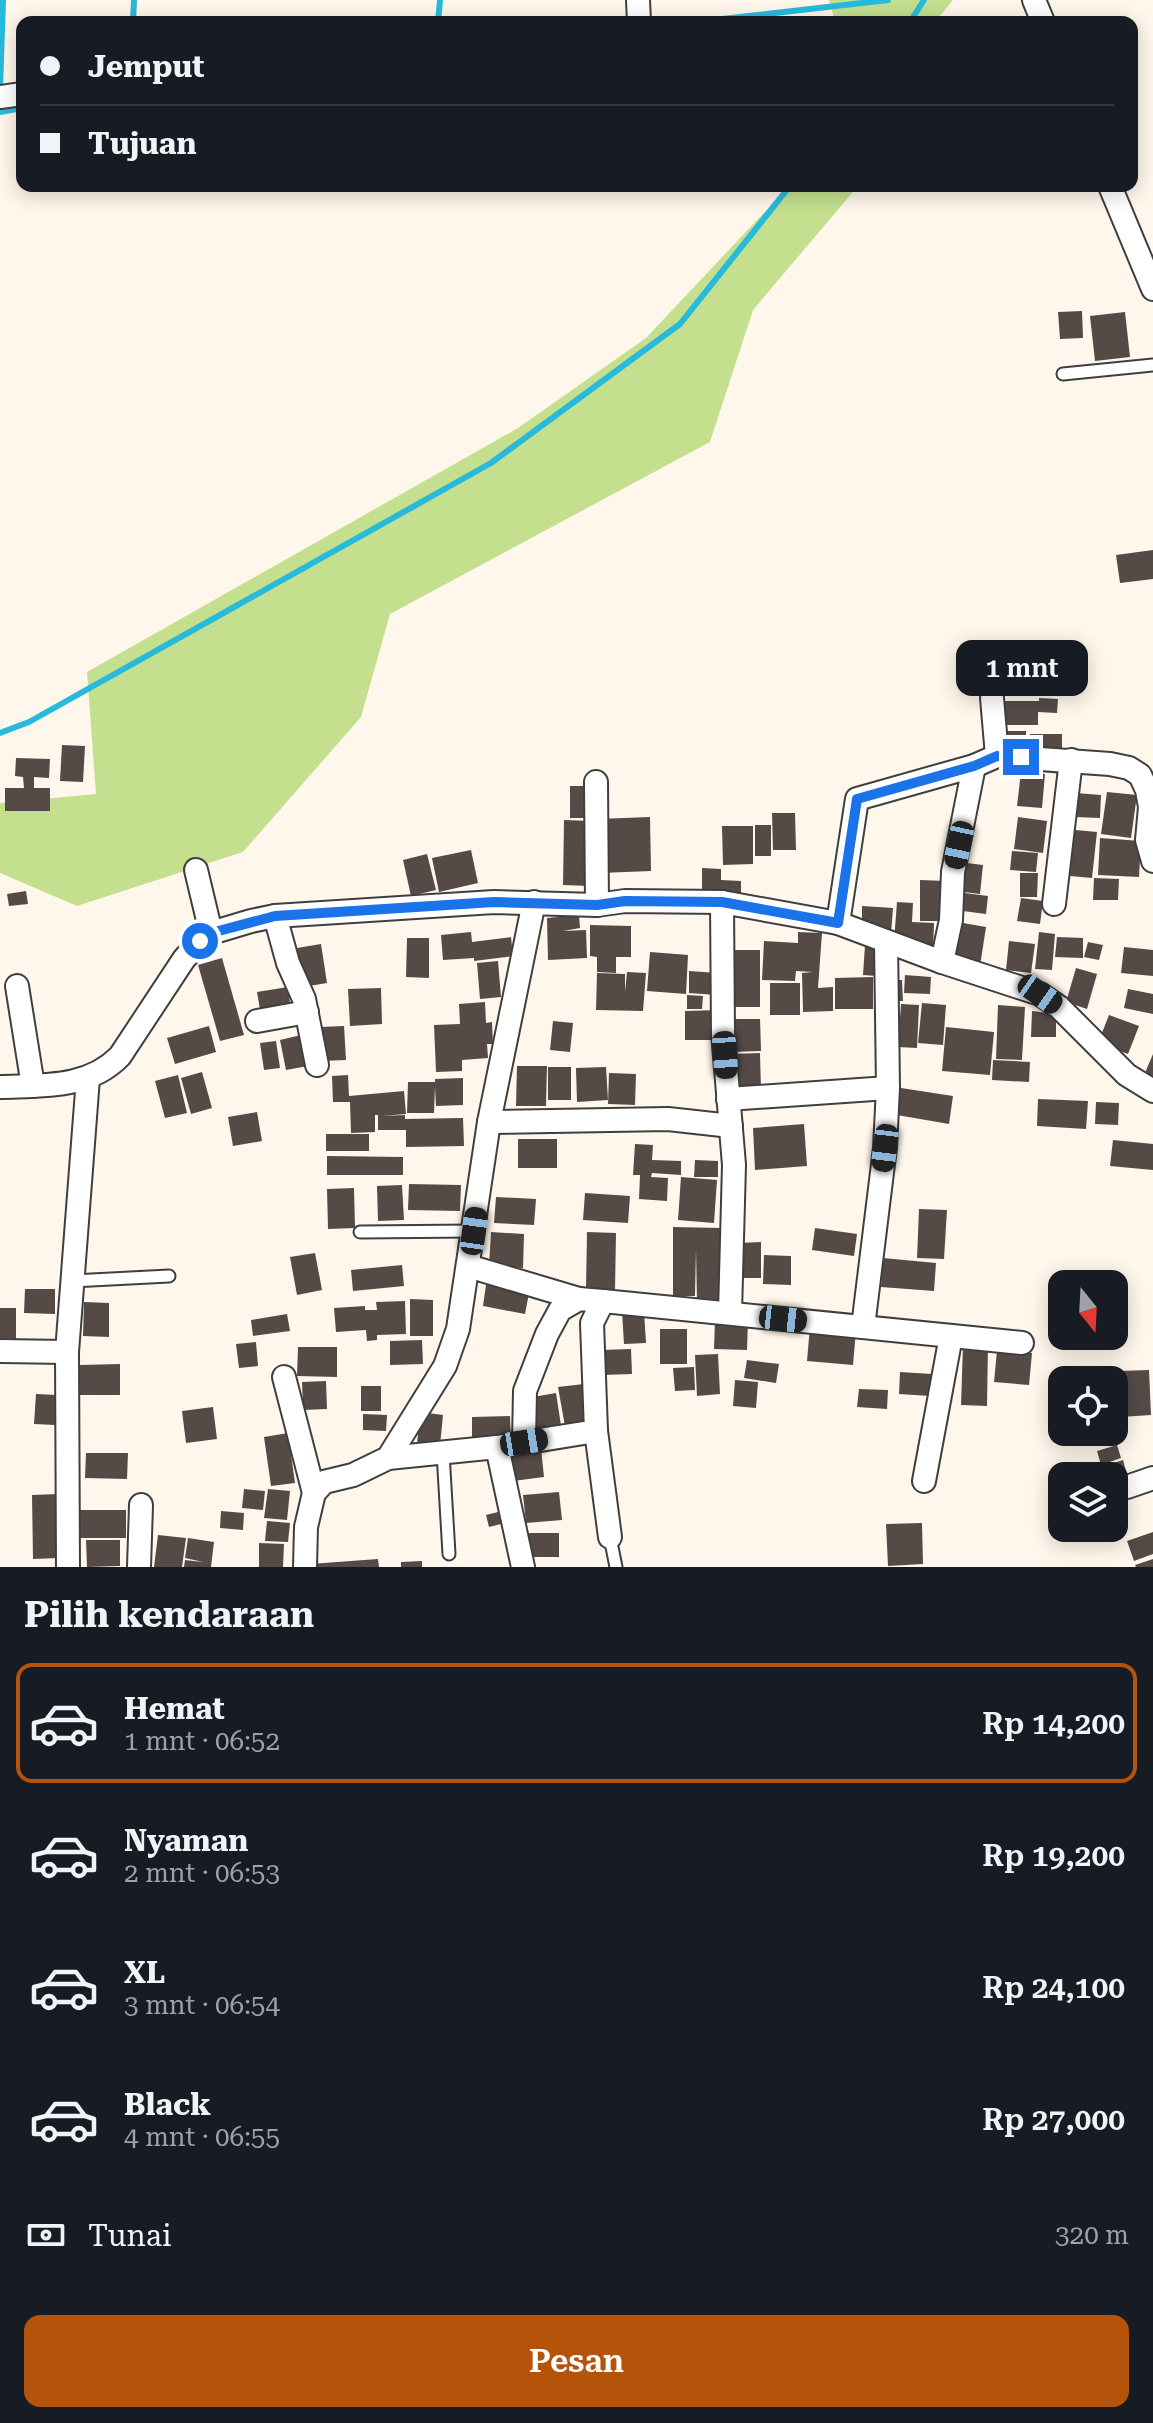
<!DOCTYPE html>
<html lang="id">
<meta charset="utf-8">
<style>
body{margin:0;font-family:"Roboto Serif",serif;background:#242831;color:#f1f3f6;height:100vh;display:flex;flex-direction:column;font-size:30px;white-space:nowrap}
*{box-sizing:border-box;margin:0}
p{font-size:26px;color:#9ea1a6}
.icon{flex:none;width:44px;height:44px;fill:none;stroke:currentColor;stroke-width:2;stroke-linecap:round;stroke-linejoin:round}
.map{position:relative;height:1567px;overflow:hidden}
.sheet{display:flex;flex-direction:column;background:#171b24;flex:1}
.sheet>*{flex:none}
.hud{position:absolute;left:16px;top:16px;width:1122px;height:176px;border-radius:16px;box-shadow:0 4px 20px #0003;display:grid;align-content:center;height:176px;padding:0 24px;background:#171b24}
.needle{width:52px;rotate:162deg}
.buttons{position:absolute;left:1048px;top:1270px;display:grid;gap:16px}
.buttons a{display:grid;place-items:center;width:80px;height:80px;border-radius:16px;background:#171b24;box-shadow:0 4px 20px #0003;font-size:40px}
.end{position:absolute;width:36px;height:36px;margin:-18px;border:10px solid #1a73e8;background:#fff;box-shadow:0 0 0 4px #fff}
.from{border-radius:50%}
.bubble{position:absolute;height:56px;border-radius:16px;background:#171b24;box-shadow:0 4px 20px #0003;font-size:26px;font-weight:600;line-height:56px;text-align:center}
.car{position:absolute;width:24px;height:48px;margin:-24px -12px;border-radius:10px;box-shadow:0 0 6px 2px #0007;background:linear-gradient(#222 24%,#8ab4d8 0 40%,#222 0 76%,#8ab4d8 0 86%,#222 0)}
.hud b{display:flex;align-items:center;gap:28px;height:76px;font-size:30px}
.hud b+b{border-top:2px solid #363941}
.hud i{width:20px;height:20px;background:#f1f3f6}
ul{padding:0;list-style:none}
li{display:flex;align-items:center;gap:24px;height:120px;margin:0 16px 12px;padding:0 8px;border:4px solid transparent;border-radius:16px}
li div{flex:1}
li b{display:block;font-size:30px}
li em{font-style:normal;font-weight:600}
li.current{border-color:#b45309}
li>.icon{width:72px;height:72px;stroke-width:1.5}
h2{padding:0 24px;font-size:36px;line-height:96px}
.pay{display:flex;align-items:center;gap:20px;height:88px;padding:0 24px;font-size:30px}
.pay p{margin-inline-start:auto}
.cta{display:flex;gap:16px;margin-top:auto;padding:16px 24px}
.cta a{flex:1;height:92px;border-radius:16px;background:#b45309;color:#fff;font-size:32px;font-weight:600;line-height:92px;text-align:center}
.map>svg:first-child{display:block}
.forest{fill:#c4e08e}
.lines{fill:none;stroke-linecap:round;stroke-linejoin:round}
.stream{stroke:#28badb;stroke-width:6}
.building{fill:#564a47}
.service-casing{stroke:#3f3f3f;stroke-width:15}
.minor-casing{stroke:#3f3f3f;stroke-width:26}
.service{stroke:#fff;stroke-width:11}
.minor{stroke:#fff;stroke-width:22}
.route{stroke:#1a73e8;stroke-width:10}
</style>
<div class="map">
<svg width="1153" height="1567" viewBox="0 0 1153 1567">
<rect width="100%" height="100%" fill="#fff7eb"/>
<g class="forest">
<polygon points="829,0 953,0 935,22 835,22"/>
<polygon points="789,186 858,186 753,310 710,442 390,614 361,717 243,852 77,906 0,873 0,803 96,794 87,672 518,428 646,338"/>
</g>
<g class="lines">
<g class="stream">
<polyline points="133,22 134,0"/>
<polyline points="438,22 440,0"/>
<polyline points="696,22 888,0"/>
<polyline points="910,22 924,0"/>
<polyline points="0,89 3,0"/>
<polyline points="0,112 22,108"/>
<polyline points="0,733 29,722 491,463 680,324 790,186"/>
</g>
</g>
<g class="building">
<polygon points="1082,311 1083,338 1060,339 1058,312"/>
<polygon points="1125,312 1130,357 1095,361 1090,316"/>
<polygon points="1153,550 1153,579 1120,583 1116,555"/>
<polygon points="1039,698 1058,699 1057,713 1038,712 1038,725 998,725 998,701 1039,701"/>
<polygon points="1001,731 1026,731 1026,751 1001,750"/>
<polygon points="1030,734 1062,734 1062,755 1029,755"/>
<polygon points="62,745 85,746 83,782 60,781"/>
<polygon points="16,758 50,759 49,778 34,777 34,788 50,788 50,811 5,811 5,788 24,788 23,777 15,776"/>
<polygon points="1021,772 1045,774 1042,808 1017,806"/>
<rect x="570" y="786" width="23" height="32"/>
<polygon points="1107,792 1137,795 1131,838 1101,834"/>
<polygon points="1076,793 1101,795 1100,818 1075,817"/>
<polygon points="772,813 795,813 796,850 773,850"/>
<polygon points="650,817 651,871 600,873 598,819"/>
<polygon points="1018,817 1047,821 1043,853 1014,849"/>
<polygon points="564,820 592,821 590,886 563,885"/>
<rect x="755" y="825" width="16" height="31"/>
<polygon points="722,826 753,826 753,864 723,865"/>
<polygon points="1065,829 1097,832 1092,878 1059,875"/>
<polygon points="1100,838 1141,841 1139,877 1098,875"/>
<polygon points="471,850 478,883 439,892 432,858"/>
<polygon points="1012,851 1038,853 1036,872 1010,870"/>
<polygon points="427,854 436,890 411,896 403,860"/>
<polygon points="959,862 983,865 980,894 955,891"/>
<polygon points="702,868 721,869 721,880 741,881 741,898 702,898"/>
<polygon points="1020,873 1038,873 1037,897 1020,897"/>
<polygon points="1094,878 1119,879 1118,900 1093,900"/>
<polygon points="920,880 946,881 945,921 920,921"/>
<polygon points="26,891 28,904 9,906 7,894"/>
<polygon points="957,892 988,896 986,914 955,910"/>
<polygon points="1021,898 1043,901 1040,924 1017,921"/>
<polygon points="897,902 913,903 912,922 934,923 933,949 894,941"/>
<polygon points="862,906 893,908 891,934 862,931"/>
<polygon points="579,915 580,928 563,931 586,930 587,958 548,960 547,918"/>
<polygon points="952,921 986,927 980,966 945,961"/>
<polygon points="590,925 631,926 631,957 616,957 616,973 597,972 597,957 590,956"/>
<polygon points="471,932 472,942 511,937 513,956 474,961 474,958 443,960 441,935"/>
<polygon points="798,932 822,933 818,988 833,987 833,1011 803,1012 802,973 813,972 796,971 795,981 762,980 764,941 798,943"/>
<polygon points="1039,932 1055,934 1052,970 1035,969"/>
<polygon points="1057,937 1083,938 1083,958 1055,957"/>
<polygon points="407,938 429,938 429,978 406,977"/>
<polygon points="1009,941 1035,944 1031,973 1006,970"/>
<polygon points="1088,942 1103,945 1099,960 1084,957"/>
<polygon points="321,944 327,983 303,987 297,948"/>
<polygon points="865,945 879,946 877,976 863,975"/>
<polygon points="1124,947 1153,950 1153,976 1121,973"/>
<polygon points="726,950 760,950 760,1007 725,1007"/>
<polygon points="650,952 688,955 686,994 647,991"/>
<polygon points="222,958 244,1035 220,1041 198,965"/>
<polygon points="498,961 501,997 480,999 477,963"/>
<polygon points="1076,968 1097,974 1087,1009 1066,1002"/>
<polygon points="689,971 718,973 717,995 689,993"/>
<polygon points="627,972 646,973 643,1011 596,1010 597,973 625,974 625,992"/>
<polygon points="905,975 931,977 930,994 904,993"/>
<polygon points="873,977 873,1009 835,1009 835,978"/>
<polygon points="887,980 902,980 903,1001 887,1001"/>
<rect x="770" y="983" width="30" height="32"/>
<polygon points="288,987 291,1010 261,1015 257,992"/>
<polygon points="381,988 382,1024 350,1026 348,989"/>
<polygon points="1128,989 1153,994 1153,1014 1124,1008"/>
<polygon points="687,995 703,996 702,1009 687,1009"/>
<polygon points="485,1002 486,1023 492,1022 493,1044 487,1044 488,1058 462,1060 462,1071 436,1072 434,1025 460,1024 459,1004"/>
<polygon points="922,1003 946,1005 943,1045 918,1043"/>
<polygon points="901,1004 919,1005 917,1048 898,1047"/>
<polygon points="998,1005 1025,1007 1022,1060 996,1059"/>
<polygon points="719,1010 719,1040 685,1040 685,1011"/>
<polygon points="1032,1011 1056,1014 1056,1037 1031,1037"/>
<polygon points="1109,1015 1139,1026 1128,1054 1098,1043"/>
<polygon points="731,1019 760,1019 761,1051 731,1052"/>
<polygon points="553,1021 573,1023 570,1052 550,1050"/>
<polygon points="209,1026 216,1052 175,1064 167,1038"/>
<polygon points="344,1026 346,1060 321,1061 320,1027"/>
<polygon points="946,1027 994,1032 990,1075 942,1071"/>
<polygon points="301,1035 308,1066 286,1070 280,1040"/>
<polygon points="276,1041 280,1068 264,1070 260,1043"/>
<polygon points="760,1053 761,1091 729,1092 728,1054"/>
<polygon points="1153,1054 1153,1076 1145,1073"/>
<polygon points="993,1060 1030,1062 1029,1082 992,1080"/>
<polygon points="517,1066 547,1066 546,1106 516,1106"/>
<rect x="548" y="1067" width="23" height="33"/>
<polygon points="606,1067 608,1100 577,1102 576,1068"/>
<polygon points="202,1072 212,1108 191,1114 181,1078"/>
<polygon points="609,1073 636,1074 635,1105 608,1104"/>
<polygon points="178,1075 187,1113 165,1118 155,1081"/>
<polygon points="348,1075 349,1096 404,1091 406,1114 382,1116 405,1115 405,1119 463,1118 464,1146 406,1147 406,1130 378,1130 378,1115 375,1115 375,1132 351,1133 350,1102 333,1102 332,1076"/>
<polygon points="463,1078 463,1105 436,1106 435,1087 434,1113 407,1113 408,1082 435,1082 435,1079"/>
<polygon points="901,1088 953,1096 949,1124 897,1115"/>
<polygon points="1038,1099 1088,1101 1086,1129 1037,1126"/>
<polygon points="1096,1102 1119,1103 1118,1125 1095,1124"/>
<polygon points="257,1112 262,1141 233,1146 228,1117"/>
<polygon points="804,1124 807,1166 755,1170 753,1128"/>
<rect x="326" y="1134" width="43" height="17"/>
<rect x="518" y="1139" width="39" height="29"/>
<polygon points="1113,1140 1153,1144 1153,1170 1110,1166"/>
<polygon points="635,1144 653,1145 652,1160 681,1161 681,1175 652,1173 651,1177 668,1178 667,1201 639,1199 640,1175 633,1175"/>
<polygon points="327,1156 403,1157 403,1175 327,1175"/>
<polygon points="695,1160 718,1161 718,1177 694,1177"/>
<polygon points="681,1177 717,1180 714,1223 678,1220"/>
<polygon points="409,1184 461,1185 460,1211 408,1210"/>
<polygon points="402,1185 404,1220 378,1221 377,1186"/>
<polygon points="354,1188 355,1228 328,1229 327,1189"/>
<polygon points="585,1193 630,1196 628,1223 583,1220"/>
<polygon points="496,1197 536,1199 534,1225 494,1223"/>
<polygon points="919,1209 947,1210 944,1259 917,1258"/>
<polygon points="673,1227 722,1228 722,1301 697,1302 696,1249 695,1296 673,1296"/>
<polygon points="815,1228 857,1234 854,1256 812,1250"/>
<polygon points="491,1232 524,1234 523,1268 489,1266"/>
<polygon points="587,1232 616,1233 615,1290 586,1289"/>
<polygon points="761,1242 761,1278 737,1278 737,1243"/>
<polygon points="315,1253 322,1290 297,1295 290,1257"/>
<polygon points="764,1255 791,1256 791,1285 763,1284"/>
<polygon points="883,1258 936,1263 934,1291 881,1287"/>
<polygon points="402,1265 404,1286 353,1291 351,1270"/>
<polygon points="487,1278 530,1288 525,1314 483,1306"/>
<polygon points="25,1289 55,1289 55,1314 24,1313"/>
<polygon points="410,1299 433,1300 433,1336 410,1336"/>
<polygon points="405,1301 406,1334 377,1335 377,1340 367,1341 366,1330 336,1332 334,1308 365,1306 365,1310 377,1310 376,1302"/>
<polygon points="84,1302 109,1303 109,1337 83,1336"/>
<rect x="0" y="1308" width="16" height="37"/>
<polygon points="644,1311 646,1343 624,1344 622,1312"/>
<polygon points="287,1314 290,1331 253,1336 251,1320"/>
<polygon points="715,1320 748,1321 747,1350 714,1349"/>
<polygon points="810,1326 856,1330 853,1365 807,1361"/>
<rect x="660" y="1329" width="27" height="35"/>
<polygon points="422,1340 423,1364 390,1365 390,1341"/>
<polygon points="256,1342 258,1366 239,1368 236,1344"/>
<polygon points="963,1345 988,1345 987,1406 961,1405"/>
<polygon points="298,1347 337,1347 337,1377 297,1376"/>
<polygon points="631,1349 632,1374 602,1375 601,1350"/>
<polygon points="997,1350 1032,1353 1029,1385 994,1382"/>
<polygon points="718,1354 720,1394 697,1396 695,1355"/>
<polygon points="747,1360 779,1364 776,1383 744,1378"/>
<polygon points="120,1364 120,1395 80,1395 80,1365"/>
<polygon points="694,1367 695,1390 675,1391 673,1368"/>
<polygon points="1149,1370 1151,1415 1121,1417 1119,1371"/>
<polygon points="900,1372 932,1374 930,1396 899,1394"/>
<polygon points="735,1380 758,1382 756,1408 733,1406"/>
<polygon points="326,1381 327,1409 303,1410 302,1382"/>
<polygon points="584,1384 587,1430 566,1432 558,1387"/>
<rect x="361" y="1386" width="20" height="25"/>
<polygon points="859,1389 888,1390 887,1409 857,1407"/>
<polygon points="556,1393 562,1432 533,1438 527,1398"/>
<polygon points="36,1394 57,1395 55,1425 34,1424"/>
<polygon points="213,1407 217,1439 186,1443 182,1411"/>
<polygon points="420,1412 443,1415 440,1446 417,1444"/>
<polygon points="363,1414 387,1415 386,1431 363,1430"/>
<polygon points="510,1416 511,1441 472,1442 472,1417"/>
<polygon points="288,1433 295,1483 271,1486 264,1437"/>
<polygon points="1117,1445 1121,1458 1101,1465 1097,1451"/>
<polygon points="541,1448 544,1477 513,1481 510,1452"/>
<polygon points="86,1453 128,1453 127,1479 85,1478"/>
<polygon points="1123,1460 1127,1475 1114,1479 1114,1476 1110,1476 1107,1465"/>
<polygon points="244,1489 265,1491 263,1510 242,1508"/>
<polygon points="268,1489 290,1491 287,1520 264,1518"/>
<polygon points="559,1492 562,1520 526,1523 523,1495"/>
<polygon points="58,1494 59,1558 33,1559 32,1495"/>
<rect x="80" y="1510" width="46" height="28"/>
<polygon points="221,1511 244,1513 243,1530 220,1528"/>
<polygon points="498,1512 501,1524 489,1527 486,1515"/>
<polygon points="267,1521 290,1523 288,1542 265,1541"/>
<polygon points="922,1523 923,1564 888,1566 886,1524"/>
<polygon points="1153,1532 1153,1554 1134,1561 1127,1541"/>
<rect x="528" y="1533" width="31" height="24"/>
<polygon points="158,1535 186,1538 182,1567 154,1567"/>
<polygon points="188,1538 214,1542 211,1567 184,1567 185,1560 203,1562 185,1558"/>
<polygon points="86,1540 120,1540 120,1566 87,1567"/>
<polygon points="259,1543 284,1544 283,1567 259,1567"/>
<polygon points="378,1559 379,1567 311,1567 310,1564"/>
<polygon points="1153,1559 1153,1567 1136,1567 1135,1565"/>
<polygon points="422,1561 422,1567 401,1567 401,1562"/>
</g>
<g class="lines">
<defs>
<g id="service">
<polyline points="1063,374 1153,365"/>
<polyline points="360,1232 473,1231"/>
<polyline points="72,1281 169,1276"/>
<polyline points="443,1453 449,1554"/>
<polyline points="610,1537 616,1567"/>
</g>
<g id="minor">
<polyline points="638,0 639,22"/>
<polyline points="1034,0 1043,22"/>
<polyline points="0,97 22,94"/>
<polyline points="1110,186 1153,289"/>
<polyline points="992,698 997,756"/>
<polyline points="596,782 597,905"/>
<polyline points="196,870 211,933"/>
<polyline points="722,902 723,1033 734,1165 730,1313"/>
<polyline points="1054,904 1071,760"/>
<polyline points="275,916 288,963 304,999 317,1065"/>
<polyline points="838,923 857,799 974,766 997,756 1110,764 1129,768 1140,775 1147,790 1150,807 1147,840 1153,861"/>
<polyline points="942,962 951,920 953,872 974,766"/>
<polyline points="17,986 33,1086"/>
<polyline points="257,1021 307,1012"/>
<path d="M0,1087C42,1085 88,1089 120,1056L184,959L200,941L211,933L251,921L275,916L494,902L597,905L625,901L722,902L838,923L942,962L1040,994L1059,1007L1127,1075L1153,1091"/>
<polyline points="728,1099 888,1088"/>
<polyline points="489,1122 668,1119 731,1126"/>
<polyline points="468,1266 579,1299"/>
<polyline points="863,1327 885,1148 888,1088 886,942"/>
<polyline points="0,1351 67,1352"/>
<polyline points="284,1377 314,1493"/>
<polyline points="596,1431 610,1537"/>
<polyline points="524,1442 525,1391 547,1334 560,1310 579,1299 603,1301"/>
<polyline points="497,1447 523,1567"/>
<polyline points="388,1458 497,1447 596,1431 592,1323 603,1301 1022,1343"/>
<polyline points="924,1481 951,1336"/>
<polyline points="1127,1487 1153,1478"/>
<polyline points="68,1567 67,1352 88,1078"/>
<polyline points="139,1567 141,1505"/>
<polyline points="305,1567 306,1527 314,1493 324,1482 353,1475 388,1458 445,1366 458,1329 489,1122 534,902"/>
</g>
</defs>
<use href="#service" class="service-casing"/>
<use href="#minor" class="minor-casing"/>
<use href="#service" class="service"/>
<use href="#minor" class="minor"/>
</g>
<g class="lines">
<polyline class="route" points="200,941 211,933 275,916 494,902 597,905 625,901 722,902 838,923 857,799 974,766 997,756 1021,757"/>
</g>
</svg>
<div class="buttons">
<a><svg class="needle" viewBox="-14 -14 28 28"><path d="M0-13l5 13h-10z" fill="#e53935"/><path d="M0 13l5-13h-10z" fill="#9ea1a6"/></svg></a>
<a><svg class="icon" aria-label="locate" viewBox="0 0 24 24"><circle cx="12" cy="12" r="6"/><path d="M12 2v4M12 18v4M2 12h4M18 12h4"/></svg></a>
<a><svg class="icon" aria-label="layers" viewBox="0 0 24 24"><path d="M12 4l9 5-9 5-9-5zM3 14l9 5 9-5"/></svg></a>
</div>
<i class="end from" style="left:200px;top:941px"></i>
<i class="end" style="left:1021px;top:757px"></i>
<div class="bubble" style="left:956px;top:640px;width:132px">1 mnt</div>
<i class="car" style="left:959px;top:845px;rotate:192deg"></i>
<i class="car" style="left:1040px;top:994px;rotate:125deg"></i>
<i class="car" style="left:725px;top:1055px;rotate:176deg"></i>
<i class="car" style="left:885px;top:1148px;rotate:187deg"></i>
<i class="car" style="left:474px;top:1231px;rotate:8deg"></i>
<i class="car" style="left:783px;top:1319px;rotate:96deg"></i>
<i class="car" style="left:524px;top:1442px;rotate:81deg"></i>
<div class="hud">
<b><i class="from"></i>Jemput</b>
<b><i></i>Tujuan</b>
</div>
</div>
<section class="sheet">
<h2>Pilih kendaraan</h2>
<ul>
<li class="current"><svg class="icon" aria-label="car" viewBox="0 0 24 24"><path d="M5 17H2v-5l4-1 3-4h7l3 4 3 1v5h-3M9 17h6M6 11h13"/><circle cx="7" cy="17" r="2"/><circle cx="17" cy="17" r="2"/></svg><div><b>Hemat</b><p>1 mnt · 06:52</p></div><em>Rp 14,200</em></li>
<li><svg class="icon" aria-label="car" viewBox="0 0 24 24"><path d="M5 17H2v-5l4-1 3-4h7l3 4 3 1v5h-3M9 17h6M6 11h13"/><circle cx="7" cy="17" r="2"/><circle cx="17" cy="17" r="2"/></svg><div><b>Nyaman</b><p>2 mnt · 06:53</p></div><em>Rp 19,200</em></li>
<li><svg class="icon" aria-label="car" viewBox="0 0 24 24"><path d="M5 17H2v-5l4-1 3-4h7l3 4 3 1v5h-3M9 17h6M6 11h13"/><circle cx="7" cy="17" r="2"/><circle cx="17" cy="17" r="2"/></svg><div><b>XL</b><p>3 mnt · 06:54</p></div><em>Rp 24,100</em></li>
<li><svg class="icon" aria-label="car" viewBox="0 0 24 24"><path d="M5 17H2v-5l4-1 3-4h7l3 4 3 1v5h-3M9 17h6M6 11h13"/><circle cx="7" cy="17" r="2"/><circle cx="17" cy="17" r="2"/></svg><div><b>Black</b><p>4 mnt · 06:55</p></div><em>Rp 27,000</em></li>
</ul>
<div class="pay"><svg class="icon" aria-label="cash" viewBox="0 0 24 24"><path d="M3 7h18v10H3z"/><circle cx="12" cy="12" r="2"/></svg>Tunai<p>320 m</p></div>
<div class="cta"><a>Pesan</a></div>
</section>
